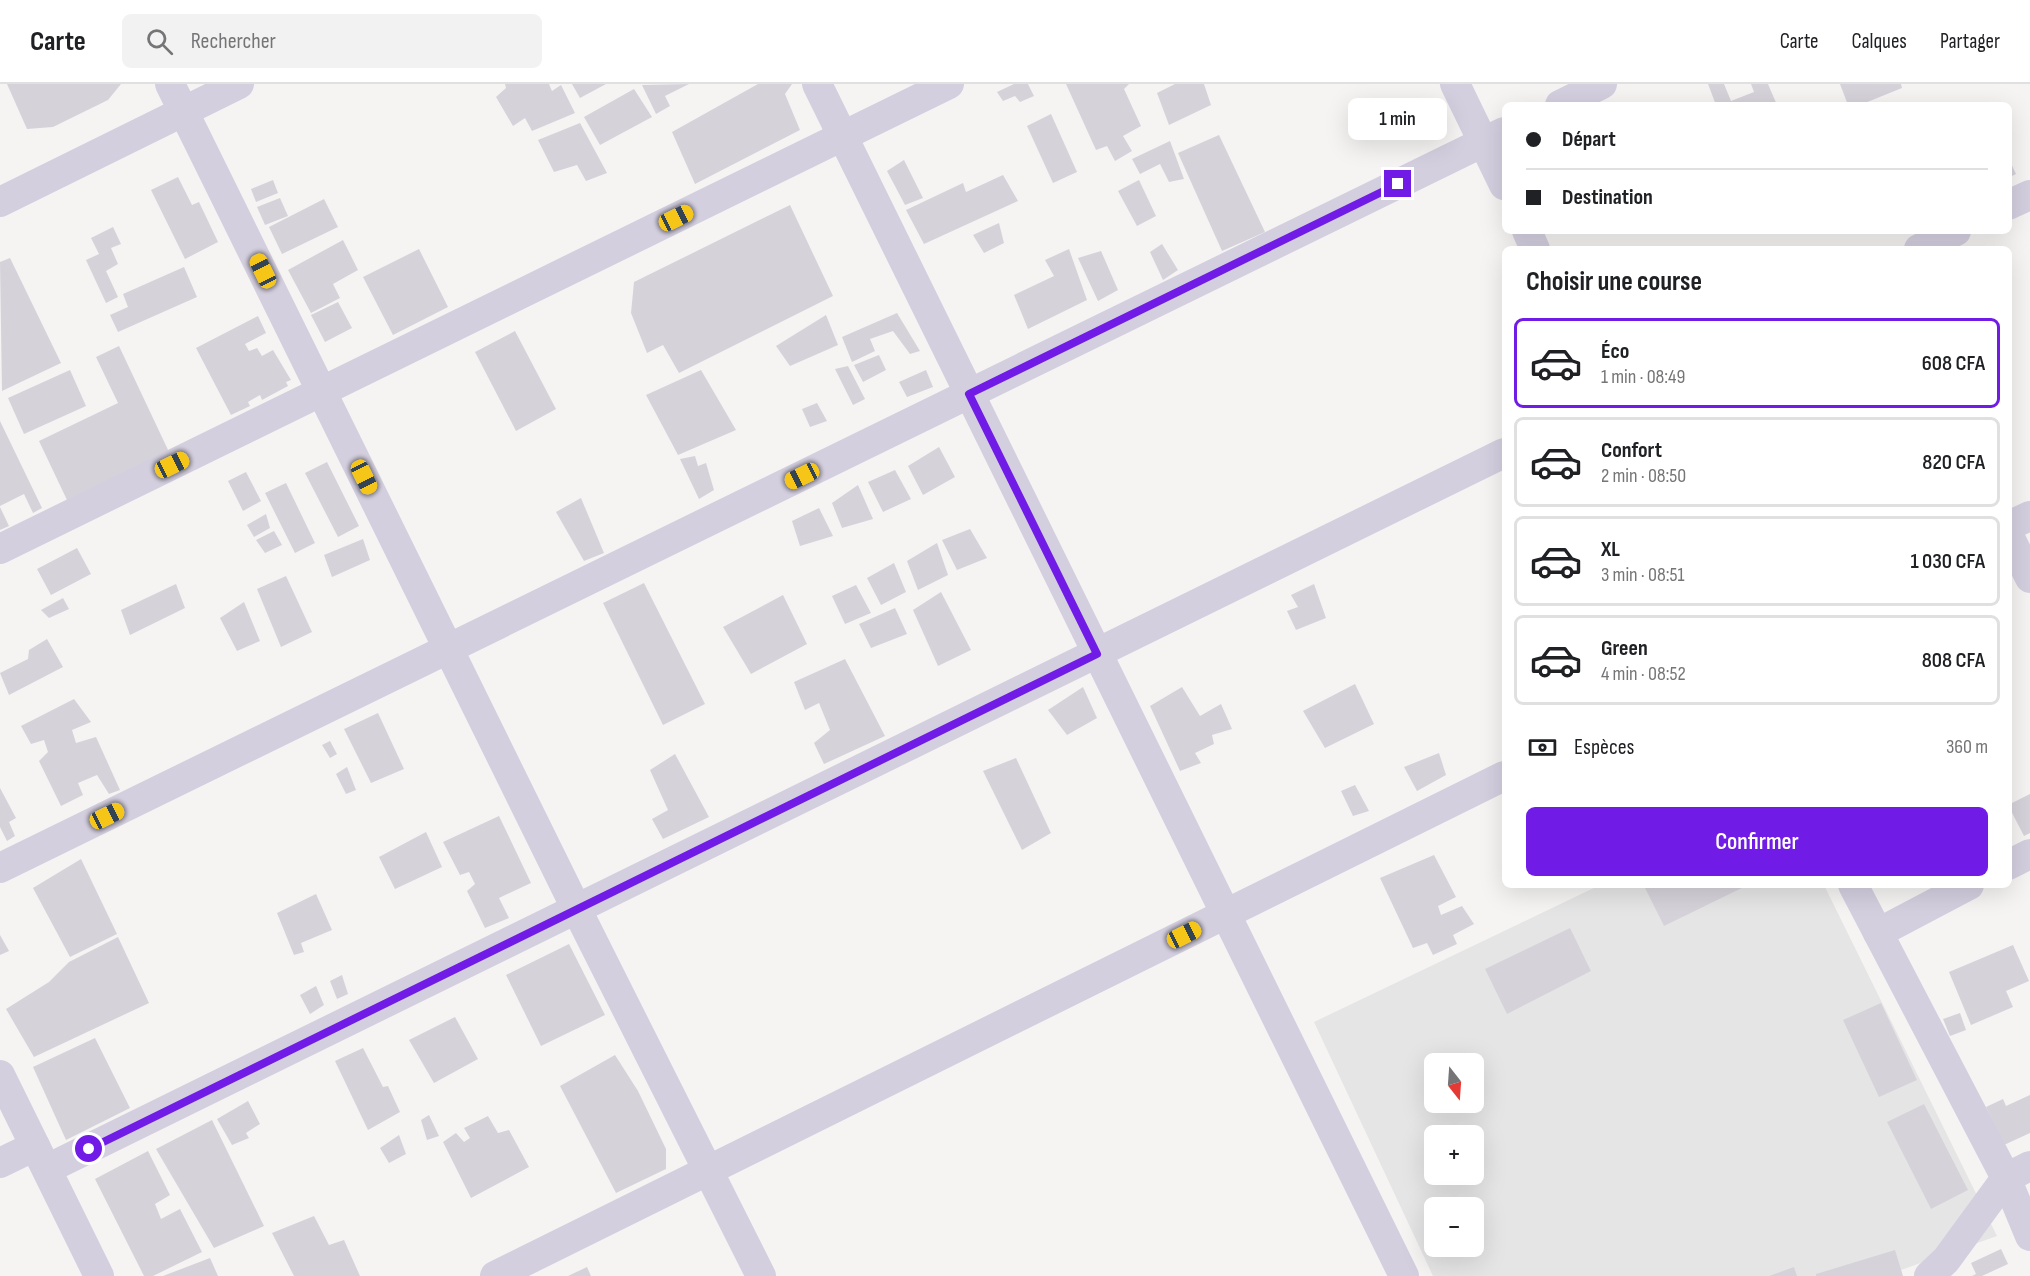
<!DOCTYPE html>
<html lang="fr">
<meta charset="utf-8">
<style>
body{margin:0;font-family:"Sofia Sans Condensed",sans-serif;background:#f2f2f2;color:#202124;height:100vh;display:flex;flex-direction:column;font-size:22px;white-space:nowrap}
*{box-sizing:border-box;margin:0}
p{font-size:20px;color:#757577}
.icon{flex:none;width:33px;height:33px;fill:none;stroke:currentColor;stroke-width:2;stroke-linecap:round;stroke-linejoin:round}
.map{position:relative;flex:1;overflow:hidden}
.side{position:absolute;left:1502px;top:162px;width:510px;height:642px;display:flex;flex-direction:column;background:#fff;border-radius:9px;box-shadow:0 6px 24px #0002}
.side>*{flex:none}
.hud{position:absolute;left:1502px;top:18px;width:510px;height:132px;border-radius:9px;box-shadow:0 6px 24px #0002;display:grid;align-content:center;height:132px;padding:0 24px;background:#fff}
.needle{width:39px;rotate:163deg}
.buttons{position:absolute;left:1424px;top:969px;display:grid;gap:12px}
.buttons a{display:grid;place-items:center;width:60px;height:60px;border-radius:9px;background:#fff;box-shadow:0 6px 24px #0002;font-size:30px}
.end{position:absolute;width:27px;height:27px;margin:-14px;border:8px solid #701be6;background:#fff;box-shadow:0 0 0 3px #fff}
.from{border-radius:50%}
.bubble{position:absolute;height:42px;border-radius:9px;background:#fff;box-shadow:0 6px 24px #0002;font-size:20px;font-weight:600;line-height:42px;text-align:center}
.car{position:absolute;width:18px;height:36px;margin:-18px -9px;border-radius:8px;box-shadow:0 0 4px 2px #0007;background:linear-gradient(#f5c518 24%,#345 0 40%,#f5c518 0 76%,#345 0 86%,#f5c518 0)}
.hud b{display:flex;align-items:center;gap:21px;height:57px;font-size:22px}
.hud b+b{border-top:2px solid #e0e0e0}
.hud i{width:15px;height:15px;background:#202124}
ul{padding:0;list-style:none}
li{display:flex;align-items:center;gap:18px;height:90px;margin:0 12px 9px;padding:0 12px;border:3px solid #e0e0e0;border-radius:9px}
li div{flex:1}
li b{display:block;font-size:22px}
li em{font-style:normal;font-weight:600}
li.current{border-color:#701be6}
li>.icon{width:54px;height:54px;stroke-width:1.5}
h2{padding:0 24px;font-size:27px;line-height:72px}
.pay{display:flex;align-items:center;gap:15px;height:66px;padding:0 24px;font-size:22px}
.pay p{margin-inline-start:auto}
.primary-button{display:flex;gap:12px;margin-top:auto;padding:12px 24px}
.primary-button a{flex:1;height:69px;border-radius:9px;background:#701be6;color:#fff;font-size:24px;font-weight:600;line-height:69px;text-align:center}
header{display:flex;align-items:center;gap:36px;box-sizing:border-box;height:84px;padding:0 30px;background:#fff;border-bottom:2px solid #e0e0e0}
header strong{font-size:28px}
nav{display:flex;gap:33px;margin-inline-start:auto;font-size:21px}
.search{width:420px;height:54px;background:#f2f2f2;display:flex;align-items:center;gap:15px;box-sizing:border-box;padding:0 21px;border-radius:9px;color:#757577;font-size:22px}
.map>svg:first-child{display:block}
.education{fill:#e6e5e5;fill-rule:evenodd}
.building{fill:#d6d2da}
.lines{fill:none;stroke-linecap:round;stroke-linejoin:round}
.minor{stroke:#d4cfdf;stroke-width:30}
.route{stroke:#701be6;stroke-width:8}
</style>
<header>
<strong>Carte</strong>
<div class="search"><svg class="icon" aria-label="search" viewBox="0 0 24 24"><circle cx="10" cy="10" r="6"/><path d="M15 15l6 6"/></svg>Rechercher</div>
<nav><a>Carte</a><a>Calques</a><a>Partager</a></nav>
</header>
<div class="map">
<svg width="2030" height="1192" viewBox="0 0 2030 1192">
<rect width="100%" height="100%" fill="#f5f4f3"/>
<path class="education" d="M1600,801H1824L1997,1152L1884,1192H1433L1314,938ZM1434,980H1473V1018H1434ZM1434,1052H1473V1090H1434ZM1434,1124H1473V1162H1434Z"/>
<g class="building">
<polygon points="7,0 121,0 108,16 53,43 27,45"/>
<polygon points="505,0 549,0 552,7 561,1 575,29 532,47 525,34 513,42 496,13 506,4"/>
<polygon points="572,0 606,0 580,14"/>
<polygon points="689,0 665,12 670,22 656,30 642,1"/>
<polygon points="758,0 792,0 785,10 800,46 695,100 672,48"/>
<polygon points="1014,0 1028,0 1034,12 1020,18 1015,12 1003,17 997,8"/>
<polygon points="1066,0 1129,0 1124,5 1141,42 1123,52 1132,67 1115,77 1107,62 1096,66"/>
<polygon points="1175,0 1204,0 1211,21 1169,41 1157,9"/>
<polygon points="1708,0 1724,0 1731,17 1754,8 1751,0 1768,0 1777,21 1716,21"/>
<polygon points="1840,0 1901,0 1902,4 1860,21 1848,21"/>
<polygon points="634,5 652,33 600,61 584,33"/>
<polygon points="1051,30 1077,88 1053,99 1027,42"/>
<polygon points="580,39 607,89 586,97 577,81 554,88 538,56"/>
<polygon points="1219,51 1265,148 1222,167 1178,69"/>
<polygon points="1170,57 1184,95 1169,98 1160,80 1140,90 1132,75"/>
<polygon points="2008,73 2016,90 2008,94"/>
<polygon points="904,76 923,114 905,121 887,87"/>
<polygon points="1003,91 1018,117 924,160 906,126 963,99 966,108"/>
<polygon points="178,93 192,121 199,118 218,158 185,175 151,106"/>
<polygon points="273,96 278,109 256,118 251,105"/>
<polygon points="1139,96 1156,132 1137,142 1118,107"/>
<polygon points="280,114 288,132 265,141 257,123"/>
<polygon points="324,115 338,143 282,170 269,143"/>
<polygon points="790,121 833,212 679,289 663,261 647,269 631,229 634,198"/>
<polygon points="999,139 1004,159 984,169 973,151"/>
<polygon points="113,143 121,160 111,164 118,180 106,187 118,213 106,219 86,176 99,170 91,154"/>
<polygon points="343,156 358,186 333,200 340,214 311,229 288,186"/>
<polygon points="1162,160 1178,186 1163,196 1150,168"/>
<polygon points="419,165 448,223 393,251 363,193"/>
<polygon points="1069,165 1087,216 1028,245 1014,211 1054,192 1045,176"/>
<polygon points="1101,167 1118,206 1098,217 1078,174"/>
<polygon points="10,174 61,279 2,307 0,178"/>
<polygon points="184,183 197,213 118,248 110,231 128,223 123,210"/>
<polygon points="338,218 352,244 325,258 311,231"/>
<polygon points="897,229 920,267 910,270 893,247 870,255 875,267 852,278 842,253"/>
<polygon points="826,231 838,261 790,282 776,262"/>
<polygon points="258,232 266,249 245,260 249,267 257,264 262,272 273,266 291,296 286,298 288,302 262,316 260,311 248,318 250,322 231,331 196,264"/>
<polygon points="515,247 556,325 516,347 475,268"/>
<polygon points="119,262 169,368 67,416 39,357 118,319 96,273"/>
<polygon points="879,271 886,286 863,298 854,281"/>
<polygon points="848,282 865,315 853,321 835,285"/>
<polygon points="70,286 86,322 24,350 8,314"/>
<polygon points="701,286 736,346 678,371 646,311"/>
<polygon points="926,286 933,303 907,313 899,298"/>
<polygon points="817,319 827,337 810,343 802,325"/>
<polygon points="0,337 42,424 33,429 24,410 0,422"/>
<polygon points="939,363 955,393 923,411 908,382"/>
<polygon points="695,372 698,382 706,379 714,406 699,415 680,375"/>
<polygon points="327,378 359,442 338,453 305,389"/>
<polygon points="895,386 911,415 883,428 868,398"/>
<polygon points="246,388 261,417 243,427 228,397"/>
<polygon points="286,399 315,459 295,469 265,409"/>
<polygon points="858,401 873,435 842,444 832,419"/>
<polygon points="581,414 604,469 584,477 556,428"/>
<polygon points="0,423 9,442 0,446"/>
<polygon points="819,424 833,452 800,462 792,437"/>
<polygon points="266,430 270,444 254,453 247,441"/>
<polygon points="970,445 987,474 957,486 942,456"/>
<polygon points="274,447 282,461 265,469 256,456"/>
<polygon points="363,455 370,476 332,493 324,471"/>
<polygon points="937,459 948,491 918,506 907,477"/>
<polygon points="77,464 91,490 51,511 37,485"/>
<polygon points="894,479 906,508 881,521 867,494"/>
<polygon points="286,492 312,548 281,563 257,505"/>
<polygon points="644,499 705,620 663,641 603,519"/>
<polygon points="176,500 185,524 130,551 121,526"/>
<polygon points="1314,500 1326,534 1296,546 1287,527 1298,523 1291,511"/>
<polygon points="856,501 871,529 845,540 832,512"/>
<polygon points="941,508 971,566 938,582 913,526"/>
<polygon points="783,511 807,560 751,590 723,543"/>
<polygon points="63,514 69,525 49,534 41,526"/>
<polygon points="244,518 260,557 237,567 220,534"/>
<polygon points="895,524 907,550 871,564 859,540"/>
<polygon points="47,555 63,583 9,611 0,589 28,575 29,566"/>
<polygon points="845,575 885,652 824,680 814,659 830,646 819,619 805,626 794,598"/>
<polygon points="1355,600 1374,640 1325,664 1303,627"/>
<polygon points="1083,603 1097,634 1067,651 1048,626"/>
<polygon points="1182,603 1200,632 1221,620 1232,645 1212,651 1214,660 1195,669 1201,679 1180,687 1150,622"/>
<polygon points="74,615 91,638 72,646 76,659 96,653 120,706 109,710 97,691 78,699 83,711 61,722 39,677 48,668 44,656 31,660 21,642"/>
<polygon points="378,629 404,685 371,699 344,645"/>
<polygon points="330,657 337,670 330,674 322,661"/>
<polygon points="1439,669 1446,691 1417,707 1404,683"/>
<polygon points="675,670 709,733 663,755 652,735 668,726 650,686"/>
<polygon points="1016,674 1051,749 1022,766 983,687"/>
<polygon points="347,683 356,706 346,710 336,690"/>
<polygon points="1355,701 1369,727 1353,732 1341,707"/>
<polygon points="0,704 16,734 9,738 15,752 7,757 0,743"/>
<polygon points="2030,710 2030,749 2024,752 2008,721"/>
<polygon points="499,732 531,799 499,814 509,834 485,844 467,807 475,800 469,788 460,791 443,758"/>
<polygon points="426,748 442,783 395,805 379,773"/>
<polygon points="1434,771 1456,813 1438,822 1441,831 1462,822 1474,840 1453,851 1457,860 1433,871 1427,859 1413,864 1380,794"/>
<polygon points="81,775 117,850 70,873 33,804"/>
<polygon points="1651,801 1748,801 1664,842 1645,804"/>
<polygon points="316,810 332,846 301,859 304,868 294,871 277,829"/>
<polygon points="1570,844 1591,887 1507,930 1485,885"/>
<polygon points="0,851 9,867 0,871"/>
<polygon points="118,853 149,919 34,973 6,925 49,898 69,878"/>
<polygon points="569,860 605,931 541,962 506,891"/>
<polygon points="2013,861 2029,897 2006,907 2013,923 1971,941 1949,888"/>
<polygon points="342,891 348,910 337,915 330,897"/>
<polygon points="316,902 324,921 310,930 300,911"/>
<polygon points="1881,919 1917,996 1879,1013 1843,936"/>
<polygon points="1960,929 1966,946 1950,952 1943,935"/>
<polygon points="455,933 478,975 434,999 409,956"/>
<polygon points="95,954 130,1024 66,1056 33,983"/>
<polygon points="363,964 383,1003 388,1002 400,1028 368,1046 335,977"/>
<polygon points="615,971 638,1007 666,1065 666,1085 616,1109 560,1002"/>
<polygon points="2030,1011 2030,1049 2004,1061 1986,1023 2003,1015 2006,1022"/>
<polygon points="248,1017 260,1040 246,1049 249,1054 232,1061 217,1035"/>
<polygon points="1924,1020 1968,1106 1931,1125 1887,1038"/>
<polygon points="429,1031 439,1052 427,1056 421,1036"/>
<polygon points="488,1032 498,1049 509,1046 529,1083 471,1114 443,1058 456,1049 464,1058 470,1054 464,1044"/>
<polygon points="212,1036 264,1142 214,1164 156,1065"/>
<polygon points="399,1051 406,1070 389,1079 380,1064"/>
<polygon points="148,1067 170,1111 155,1120 161,1135 180,1125 202,1168 153,1192 144,1192 95,1095"/>
<polygon points="314,1132 329,1161 344,1156 360,1192 294,1192 272,1149"/>
<polygon points="2001,1165 2008,1180 1982,1192 1972,1192 1976,1190 1971,1179"/>
<polygon points="1895,1166 1903,1192 1816,1192 1816,1190"/>
<polygon points="210,1174 218,1192 163,1192"/>
<polygon points="587,1183 591,1192 568,1192"/>
<polygon points="1794,1183 1797,1192 1769,1192"/>
</g>
<g class="lines">
<g class="minor">
<polyline points="170,0 577,826 761,1192"/>
<polyline points="817,0 1404,1192"/>
<polyline points="1455,0 1504,101"/>
<polyline points="1560,21 1602,0"/>
<polyline points="0,118 239,0"/>
<polyline points="2008,121 2030,111"/>
<polyline points="1527,147 1535,165"/>
<polyline points="1919,165 1956,147"/>
<polyline points="2008,442 2030,432"/>
<polyline points="2008,450 2030,494"/>
<polyline points="0,465 949,0"/>
<polyline points="2008,781 2030,770"/>
<polyline points="0,784 1504,48"/>
<polyline points="1853,801 2006,1094 2030,1152"/>
<polyline points="1878,849 1969,801"/>
<polyline points="0,991 99,1192"/>
<polyline points="0,1079 35,1062"/>
<polyline points="47,1085 1504,369"/>
<polyline points="495,1192 1504,692"/>
<polyline points="1929,1192 1946,1176 2006,1094 2030,1082"/>
</g>
</g>
<g class="lines">
<polyline class="route" points="89,1065 1097,570 969,310 1398,100"/>
</g>
</svg>
<div class="buttons">
<a><svg class="needle" viewBox="-14 -14 28 28"><path d="M0-13l5 13h-10z" fill="#e53935"/><path d="M0 13l5-13h-10z" fill="#757577"/></svg></a>
<a>+</a>
<a>−</a>
</div>
<i class="end from" style="left:89px;top:1065px"></i>
<i class="end" style="left:1398px;top:100px"></i>
<div class="bubble" style="left:1348px;top:14px;width:99px">1 min</div>
<i class="car" style="left:676px;top:134px;rotate:64deg"></i>
<i class="car" style="left:263px;top:187px;rotate:334deg"></i>
<i class="car" style="left:172px;top:381px;rotate:64deg"></i>
<i class="car" style="left:802px;top:392px;rotate:244deg"></i>
<i class="car" style="left:364px;top:393px;rotate:154deg"></i>
<i class="car" style="left:107px;top:732px;rotate:64deg"></i>
<i class="car" style="left:1184px;top:851px;rotate:63deg"></i>
<div class="hud">
<b><i class="from"></i>Départ</b>
<b><i></i>Destination</b>
</div>
<section class="side">
<h2>Choisir une course</h2>
<ul>
<li class="current"><svg class="icon" aria-label="car" viewBox="0 0 24 24"><path d="M5 17H2v-5l4-1 3-4h7l3 4 3 1v5h-3M9 17h6M6 11h13"/><circle cx="7" cy="17" r="2"/><circle cx="17" cy="17" r="2"/></svg><div><b>Éco</b><p>1 min · 08:49</p></div><em>608 CFA</em></li>
<li><svg class="icon" aria-label="car" viewBox="0 0 24 24"><path d="M5 17H2v-5l4-1 3-4h7l3 4 3 1v5h-3M9 17h6M6 11h13"/><circle cx="7" cy="17" r="2"/><circle cx="17" cy="17" r="2"/></svg><div><b>Confort</b><p>2 min · 08:50</p></div><em>820 CFA</em></li>
<li><svg class="icon" aria-label="car" viewBox="0 0 24 24"><path d="M5 17H2v-5l4-1 3-4h7l3 4 3 1v5h-3M9 17h6M6 11h13"/><circle cx="7" cy="17" r="2"/><circle cx="17" cy="17" r="2"/></svg><div><b>XL</b><p>3 min · 08:51</p></div><em>1 030 CFA</em></li>
<li><svg class="icon" aria-label="car" viewBox="0 0 24 24"><path d="M5 17H2v-5l4-1 3-4h7l3 4 3 1v5h-3M9 17h6M6 11h13"/><circle cx="7" cy="17" r="2"/><circle cx="17" cy="17" r="2"/></svg><div><b>Green</b><p>4 min · 08:52</p></div><em>808 CFA</em></li>
</ul>
<div class="pay"><svg class="icon" aria-label="cash" viewBox="0 0 24 24"><path d="M3 7h18v10H3z"/><circle cx="12" cy="12" r="2"/></svg>Espèces<p>360 m</p></div>
<div class="primary-button"><a>Confirmer</a></div>
</section>
</div>
